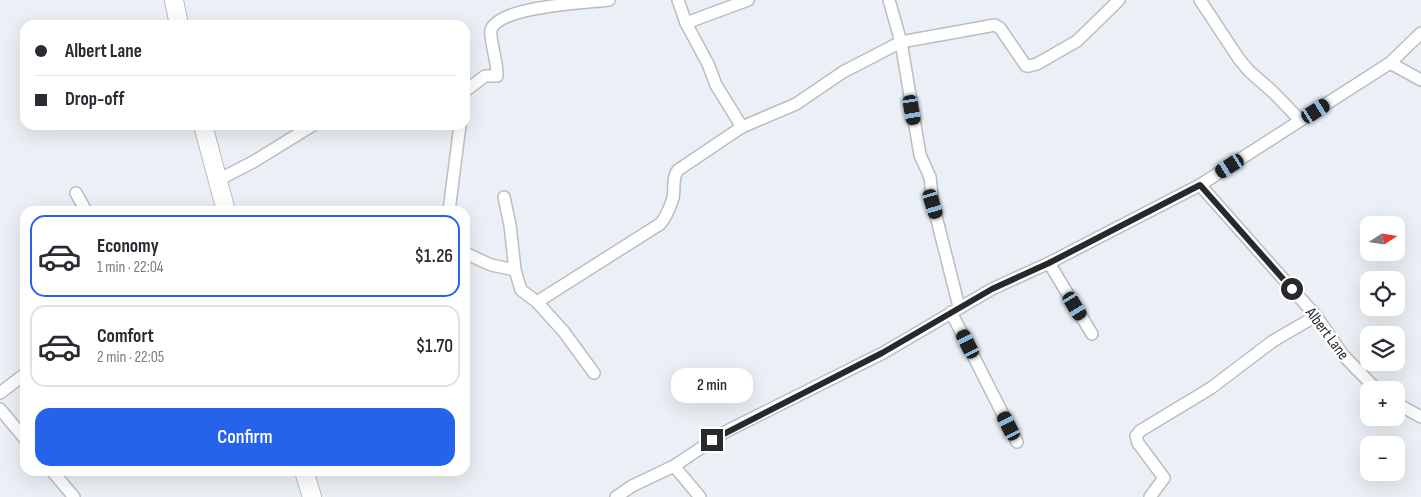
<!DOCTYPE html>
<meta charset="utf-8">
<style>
body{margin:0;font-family:"Sofia Sans Condensed",sans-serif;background:#f7f7f7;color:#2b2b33;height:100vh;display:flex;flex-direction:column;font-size:19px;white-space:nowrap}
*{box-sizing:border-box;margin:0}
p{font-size:16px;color:#7c7c81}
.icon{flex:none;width:28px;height:28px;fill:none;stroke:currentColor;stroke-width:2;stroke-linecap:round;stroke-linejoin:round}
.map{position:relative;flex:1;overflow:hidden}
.details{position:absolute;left:20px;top:206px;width:450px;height:270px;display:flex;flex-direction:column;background:#fff;border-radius:15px;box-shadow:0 5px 20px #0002}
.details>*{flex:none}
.top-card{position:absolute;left:20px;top:20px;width:450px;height:110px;border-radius:15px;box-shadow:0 5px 20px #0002;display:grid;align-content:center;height:110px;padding:0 15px;background:#fff}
.needle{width:32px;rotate:78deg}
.fabs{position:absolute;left:1360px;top:216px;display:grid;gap:10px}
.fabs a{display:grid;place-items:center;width:45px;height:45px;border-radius:10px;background:#fff;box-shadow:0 5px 20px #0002;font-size:25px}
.end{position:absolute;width:22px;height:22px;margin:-11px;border:6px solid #27292b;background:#fff;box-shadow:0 0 0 2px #fff}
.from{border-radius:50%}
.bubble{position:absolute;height:35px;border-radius:15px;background:#fff;box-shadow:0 5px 20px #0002;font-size:16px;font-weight:600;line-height:35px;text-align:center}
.car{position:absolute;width:15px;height:30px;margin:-15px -8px;border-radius:6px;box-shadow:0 0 4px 1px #0007;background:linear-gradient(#222 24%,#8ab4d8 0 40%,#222 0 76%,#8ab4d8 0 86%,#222 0)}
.top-card b{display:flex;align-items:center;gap:18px;height:48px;font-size:19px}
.top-card b+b{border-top:1px solid #e1e1e2}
.top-card i{width:12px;height:12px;background:#2b2b33}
ul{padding:9px 0 0;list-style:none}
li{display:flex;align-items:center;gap:15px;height:82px;margin:0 10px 8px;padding:0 5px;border:2px solid #e1e1e2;border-radius:15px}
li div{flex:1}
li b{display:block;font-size:19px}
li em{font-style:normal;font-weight:600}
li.current{border-color:#2563eb}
li>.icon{width:45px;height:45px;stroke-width:1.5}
.button{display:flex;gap:10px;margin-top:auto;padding:10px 15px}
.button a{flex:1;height:58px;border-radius:15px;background:#2563eb;color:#fff;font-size:20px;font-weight:600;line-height:58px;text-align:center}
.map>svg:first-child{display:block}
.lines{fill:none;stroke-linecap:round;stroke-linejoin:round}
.street-casing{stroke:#b8bec2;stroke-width:14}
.primary-casing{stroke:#b8bec2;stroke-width:20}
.street{stroke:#fff;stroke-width:11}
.primary{stroke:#fff;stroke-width:18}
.route{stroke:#27292b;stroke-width:6}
.labels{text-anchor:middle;stroke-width:4.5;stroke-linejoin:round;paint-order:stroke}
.street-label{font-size:16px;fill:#27292b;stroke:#fff}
</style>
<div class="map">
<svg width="1421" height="497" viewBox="0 0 1421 497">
<rect width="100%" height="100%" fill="#eaf0f5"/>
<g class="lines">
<defs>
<g id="street">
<polyline points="678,0 686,23 708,64 716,85 742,127"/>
<polyline points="889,0 901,42 920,155 930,177 933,204 959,307"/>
<polyline points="1200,0 1239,59 1249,71 1273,92 1300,120"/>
<polyline points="686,23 748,0"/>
<polyline points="1390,63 1421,80"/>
<path d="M465,91L485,76H497C498,63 489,38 491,30C499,6 586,3 609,0"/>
<polyline points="218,180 253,162 313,125"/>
<polyline points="1200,185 1316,316 1343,355 1377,390"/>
<polyline points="76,193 86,211"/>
<polyline points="504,197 510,225 515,270 521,290 537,302 564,332 594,373"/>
<polyline points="449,211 460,125"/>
<polyline points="465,253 491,265 515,270"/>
<polyline points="1049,263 1092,334"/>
<path d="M537,302L660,224C666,218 670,207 673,198C675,189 672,177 678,170L742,127L796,104L843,72L901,42L995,25L1000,28L1026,66H1029L1037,64L1077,41L1119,0"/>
<polyline points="951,312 1017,442"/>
<polyline points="0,393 25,374"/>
<polyline points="1396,403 1421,417"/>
<polyline points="0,409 25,439"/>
<polyline points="674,466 700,497"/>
<polyline points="52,471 74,497"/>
<polyline points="616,497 632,486 674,466 725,432 883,353 992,289 1049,263 1200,185 1390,63 1421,33"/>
<polyline points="1150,497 1164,478 1138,443 1136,436 1140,431 1211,388 1273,341 1316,316"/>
</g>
<g id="primary">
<polyline points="174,0 179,25"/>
<polyline points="203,125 226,211"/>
<polyline points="304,471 312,497"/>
</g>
</defs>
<use href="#street" class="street-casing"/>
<use href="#primary" class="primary-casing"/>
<use href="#street" class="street"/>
<use href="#primary" class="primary"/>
</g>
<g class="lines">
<polyline class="route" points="712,440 882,353 992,289 1049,263 1200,185 1292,289"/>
</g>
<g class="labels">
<g class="street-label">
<text transform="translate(1328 333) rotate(53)" y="6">Albert Lane</text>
</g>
</g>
</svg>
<div class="fabs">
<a><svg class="needle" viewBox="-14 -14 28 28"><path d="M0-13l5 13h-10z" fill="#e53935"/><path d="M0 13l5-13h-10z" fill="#7c7c81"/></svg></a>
<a><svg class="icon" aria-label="locate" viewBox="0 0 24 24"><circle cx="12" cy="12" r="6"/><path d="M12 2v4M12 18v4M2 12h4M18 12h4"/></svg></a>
<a><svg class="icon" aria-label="layers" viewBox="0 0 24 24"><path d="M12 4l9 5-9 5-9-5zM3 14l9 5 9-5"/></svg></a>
<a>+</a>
<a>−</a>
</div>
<i class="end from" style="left:1292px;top:289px"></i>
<i class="end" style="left:712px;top:440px"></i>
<div class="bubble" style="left:671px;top:368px;width:82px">2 min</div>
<i class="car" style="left:912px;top:110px;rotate:170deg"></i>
<i class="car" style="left:1316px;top:111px;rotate:57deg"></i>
<i class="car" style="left:1230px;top:166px;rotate:238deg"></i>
<i class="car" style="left:933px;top:204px;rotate:163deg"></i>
<i class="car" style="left:1075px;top:306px;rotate:149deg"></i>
<i class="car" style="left:968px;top:344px;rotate:333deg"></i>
<i class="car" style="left:1009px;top:426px;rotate:333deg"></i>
<div class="top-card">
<b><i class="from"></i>Albert Lane</b>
<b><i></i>Drop-off</b>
</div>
<section class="details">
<ul>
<li class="current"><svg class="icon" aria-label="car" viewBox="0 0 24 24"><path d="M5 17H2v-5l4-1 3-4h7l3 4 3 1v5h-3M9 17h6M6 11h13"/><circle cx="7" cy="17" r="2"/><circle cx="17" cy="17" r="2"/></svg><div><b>Economy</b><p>1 min · 22:04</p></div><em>$1.26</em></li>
<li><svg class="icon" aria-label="car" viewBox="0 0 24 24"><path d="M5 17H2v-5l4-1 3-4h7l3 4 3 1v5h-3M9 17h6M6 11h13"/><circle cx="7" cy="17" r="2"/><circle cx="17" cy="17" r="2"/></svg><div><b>Comfort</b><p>2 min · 22:05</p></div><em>$1.70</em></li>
</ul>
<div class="button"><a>Confirm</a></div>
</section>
</div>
